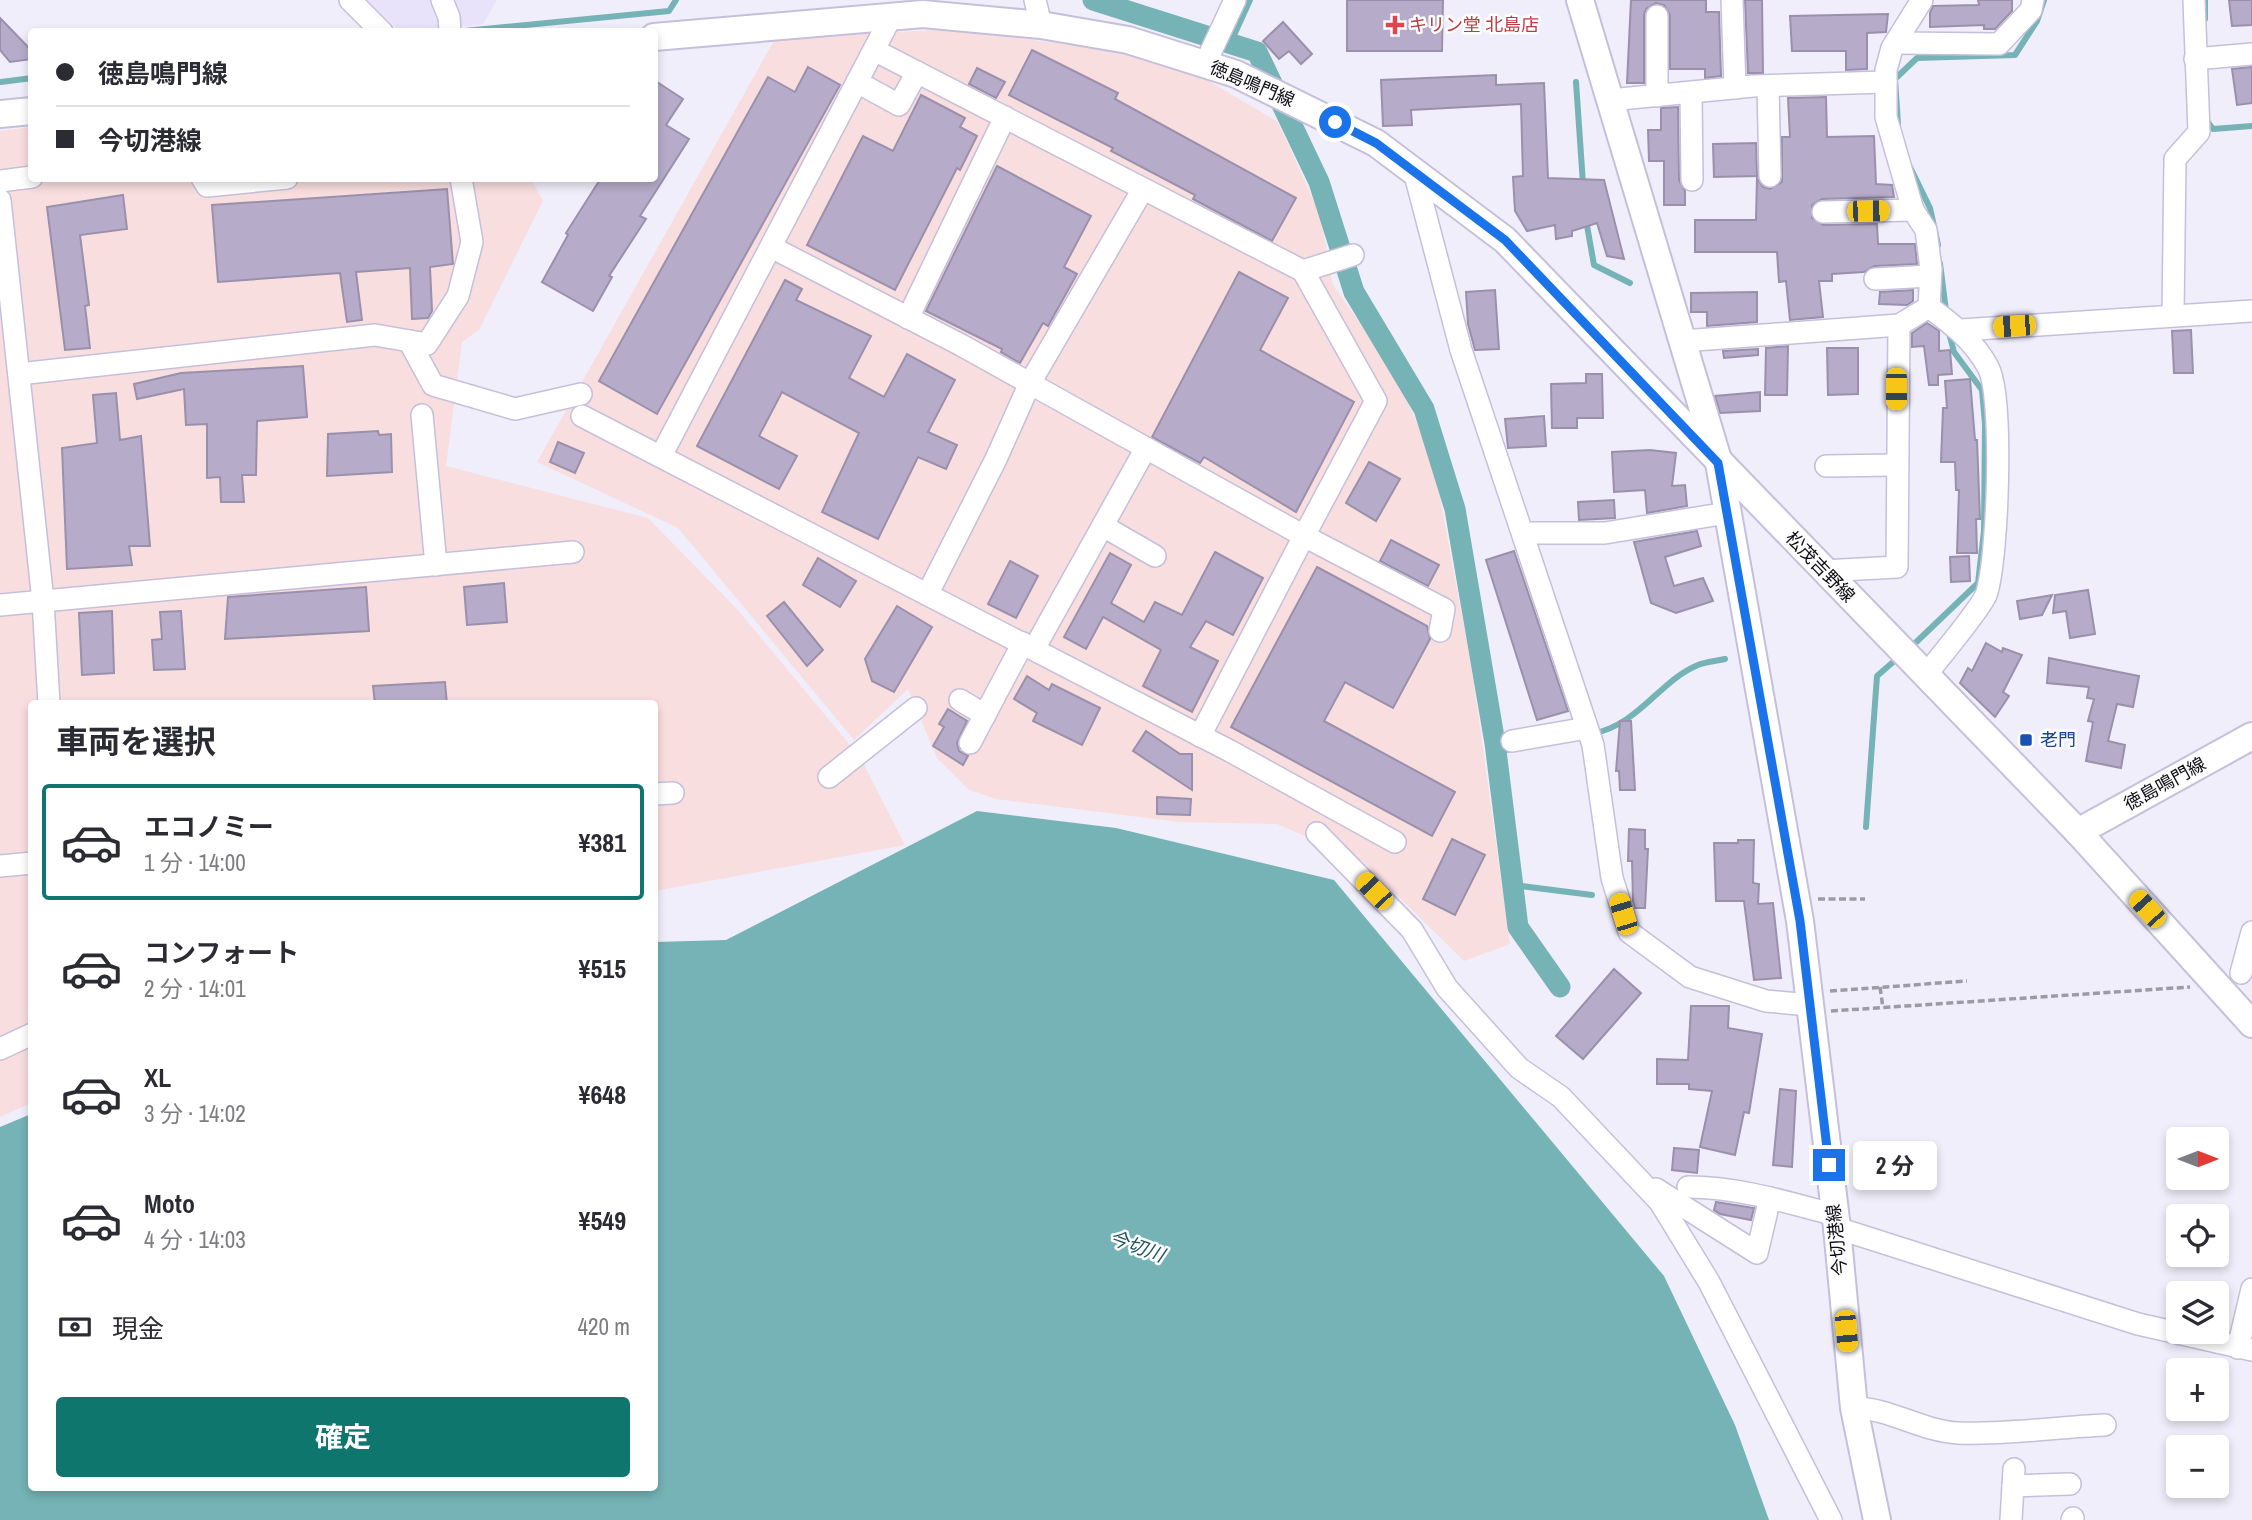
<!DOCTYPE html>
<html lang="ja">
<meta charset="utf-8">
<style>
body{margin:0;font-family:"Archivo Narrow","Noto Sans JP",sans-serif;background:#f7f7f7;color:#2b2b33;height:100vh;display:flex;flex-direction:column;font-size:26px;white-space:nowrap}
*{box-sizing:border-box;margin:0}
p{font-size:23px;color:#7c7c81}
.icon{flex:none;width:38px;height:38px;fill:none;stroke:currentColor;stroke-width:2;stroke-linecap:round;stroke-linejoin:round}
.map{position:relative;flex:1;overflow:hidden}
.side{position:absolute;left:28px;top:700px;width:630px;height:791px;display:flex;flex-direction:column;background:#fff;border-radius:7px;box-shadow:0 4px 10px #0003}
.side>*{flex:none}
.guide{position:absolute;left:28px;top:28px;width:630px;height:154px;border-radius:7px;box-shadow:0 4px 10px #0003;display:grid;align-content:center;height:154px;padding:0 28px;background:#fff}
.needle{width:46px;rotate:90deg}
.controls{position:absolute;left:2166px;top:1127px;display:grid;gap:14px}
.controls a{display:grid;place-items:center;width:63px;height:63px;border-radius:7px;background:#fff;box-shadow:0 4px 10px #0003;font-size:35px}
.end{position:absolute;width:32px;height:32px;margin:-16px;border:9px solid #1a73e8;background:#fff;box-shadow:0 0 0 4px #fff}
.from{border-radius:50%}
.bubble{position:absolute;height:49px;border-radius:7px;background:#fff;box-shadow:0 4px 10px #0003;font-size:23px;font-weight:700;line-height:49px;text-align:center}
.car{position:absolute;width:21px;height:42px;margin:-21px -10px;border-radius:9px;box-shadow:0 0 5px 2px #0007;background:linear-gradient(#f5c518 24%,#345 0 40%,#f5c518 0 76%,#345 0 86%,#f5c518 0)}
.guide b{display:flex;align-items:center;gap:24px;height:66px;font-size:26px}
.guide b+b{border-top:2px solid #e1e1e2}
.guide i{width:18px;height:18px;background:#2b2b33}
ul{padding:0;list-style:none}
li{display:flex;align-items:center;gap:21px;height:116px;margin:0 14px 10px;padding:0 14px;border:4px solid transparent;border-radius:7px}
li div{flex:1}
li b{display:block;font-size:26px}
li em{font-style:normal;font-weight:700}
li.on{border-color:#0f766e}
li>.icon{width:63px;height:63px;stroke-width:1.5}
h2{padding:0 28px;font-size:32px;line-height:84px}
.pay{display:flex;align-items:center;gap:18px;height:77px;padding:0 28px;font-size:26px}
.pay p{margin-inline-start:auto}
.action{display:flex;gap:14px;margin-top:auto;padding:14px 28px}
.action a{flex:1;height:80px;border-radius:7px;background:#0f766e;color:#fff;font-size:28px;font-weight:700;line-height:80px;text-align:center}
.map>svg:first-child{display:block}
.built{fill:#e8e3fa}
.industrial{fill:#f9dedf}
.water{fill:#75b3b6}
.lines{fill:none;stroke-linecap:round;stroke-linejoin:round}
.stream{stroke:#75b3b6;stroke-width:6}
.canal{stroke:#75b3b6;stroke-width:21}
.building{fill:#b6acc9;stroke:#9a90ac;stroke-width:2}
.minor-casing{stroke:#c6bfdc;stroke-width:24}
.major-casing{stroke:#c6bfdc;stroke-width:30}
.path{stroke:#9c9aa5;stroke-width:3.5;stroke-dasharray:7 3.5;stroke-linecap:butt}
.minor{stroke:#fff;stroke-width:21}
.major{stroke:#fff;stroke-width:26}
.route{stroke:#1a73e8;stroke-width:9}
.health-dot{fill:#e0444e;stroke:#fdfdfd;stroke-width:2.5}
.transit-dot{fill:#1a4fb4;stroke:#fdfdfd;stroke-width:2.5}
.labels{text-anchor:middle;stroke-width:5;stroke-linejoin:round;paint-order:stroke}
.health-label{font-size:18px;fill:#be3a42;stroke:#fdfdfd;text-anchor:start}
.street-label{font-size:18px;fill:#0d0b14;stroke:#fdfdfd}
.transit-label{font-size:18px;fill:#164399;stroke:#fdfdfd;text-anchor:start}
.water-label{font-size:19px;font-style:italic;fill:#1e5457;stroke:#fdfdfd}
</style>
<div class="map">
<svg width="2252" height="1520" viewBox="0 0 2252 1520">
<rect width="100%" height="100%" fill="#f0eefa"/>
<polygon class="built" points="367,0 497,0 483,24 400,31"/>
<g class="industrial">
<polygon points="951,29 1114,51 1199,75 1278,122 1320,215 1333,285 1394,371 1433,460 1472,670 1510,944 1464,961 1361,860 1277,824 1179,822 996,799 969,790 937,758 908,689 854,740 678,528 537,462 775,39"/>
<polygon points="31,127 32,178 531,179 543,201 479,330 462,342 446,466 648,518 737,609 860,757 905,845 655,891 654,704 32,704 31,1103 0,1117 0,131"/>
</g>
<polygon class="water" points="977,811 1116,828 1334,880 1664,1276 1735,1425 1769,1520 0,1520 0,1127 31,1114 32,1488 654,1488 655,942 726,940"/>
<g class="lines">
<g class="stream">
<polyline points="2205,19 2205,0"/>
<polyline points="455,32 669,11 676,0"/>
<polyline points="1230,44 1250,0"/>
<polyline points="1,82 32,78"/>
<polyline points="1576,82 1583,184"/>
<polyline points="2207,121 2213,129 2252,126"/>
<polyline points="1898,124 1895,79 1917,58 2015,55 2037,21 2044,0"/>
<polyline points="1910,167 1930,208 1938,245"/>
<polyline points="1586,220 1594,265 1630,283"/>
<polyline points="1940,263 1946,311"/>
<polyline points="1909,649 1978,583 1984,531 1985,424 1982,390 1954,352 1948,329"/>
<path d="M1592,734C1640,724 1659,681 1698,665C1706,662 1716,661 1725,659"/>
<polyline points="1496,751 1513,749"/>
<polyline points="1866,827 1877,676 1900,656"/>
<polyline points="1513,885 1592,895"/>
</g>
<polyline class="canal" points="1093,0 1257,52 1319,182 1354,292 1424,409 1455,509 1495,743 1518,927 1560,987"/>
</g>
<g class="building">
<polygon points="1347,0 1443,0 1442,51 1347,51"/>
<polygon points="1631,0 1706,0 1706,12 1719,12 1721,76 1705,78 1705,69 1670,69 1670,15 1664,5 1656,3 1646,9 1644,15 1644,83 1627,83"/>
<polygon points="1745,0 1762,0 1763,73 1748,73"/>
<polygon points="1978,0 2012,0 2012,11 1995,29 1984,29 1984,25 1930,27 1930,13 1933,6 1979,5"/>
<polygon points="2229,0 2252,0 2252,25 2232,26"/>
<polygon points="1888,14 1886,32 1867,33 1867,69 1846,70 1846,51 1792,51 1790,16"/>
<polygon points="0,18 32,51 32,59 10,62 0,50"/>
<polygon points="1283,22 1312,54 1301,64 1289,51 1279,59 1263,41"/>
<polygon points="1032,50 1118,93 1115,99 1296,198 1272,241 1193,199 1195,195 1111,151 1113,148 1009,95"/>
<polygon points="808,67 840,85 657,414 599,381 768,77 795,92"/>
<polygon points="2252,67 2252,103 2237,105 2232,69"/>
<polygon points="977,68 1005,82 996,98 969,84"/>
<polygon points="1496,75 1496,85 1544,83 1548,178 1604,180 1624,259 1607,256 1597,223 1572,231 1572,236 1556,239 1555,225 1527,231 1515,211 1513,177 1523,176 1521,104 1411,110 1412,125 1383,126 1381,80"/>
<polygon points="654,80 683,99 666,125 689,139 640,216 646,219 609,276 612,277 593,311 542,282 568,235 566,233 601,178 654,178"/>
<polygon points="921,95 965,118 960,127 977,136 960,170 957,168 895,290 807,245 863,136 893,151"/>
<polygon points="1826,97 1827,137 1874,136 1876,184 1892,185 1894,197 1822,199 1812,205 1812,218 1823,225 1877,224 1878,244 1915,244 1917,264 1874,266 1864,272 1832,274 1832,281 1819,281 1823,317 1790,320 1786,281 1779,282 1777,252 1695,252 1695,220 1756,220 1757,178 1763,187 1770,189 1782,182 1782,137 1790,137 1788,98"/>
<polygon points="1678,107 1679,180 1685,191 1685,205 1664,205 1664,161 1649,161 1648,130 1661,130 1661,108"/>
<polygon points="1756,143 1757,176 1714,177 1713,144"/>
<polygon points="997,166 1091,216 1064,267 1077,274 1048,326 1043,323 1020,363 1001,352 1002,349 926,311"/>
<polygon points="447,189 453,264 430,267 432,311 428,318 412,319 410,268 356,272 362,320 347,322 340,273 218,282 212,205"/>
<polygon points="123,195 127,229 80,235 89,305 85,306 90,348 65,350 47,207"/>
<polygon points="1239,272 1288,298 1260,350 1354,402 1296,512 1204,457 1200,463 1152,437"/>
<polygon points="785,280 802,289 796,300 871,336 849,378 884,397 907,354 955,380 928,432 957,445 946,469 918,457 878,539 822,512 859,433 782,392 759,436 797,456 779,489 697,446"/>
<polygon points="1495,290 1499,349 1475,350 1468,324 1466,292"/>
<polygon points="1913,290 1913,301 1907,305 1879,304 1880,292"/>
<polygon points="1757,292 1757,322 1707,326 1707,312 1691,312 1691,293"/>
<polygon points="1927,323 1939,331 1939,351 1950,350 1952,374 1938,375 1938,385 1929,385 1924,346 1912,347 1912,333"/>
<polygon points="2191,330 2193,373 2174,373 2172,331"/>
<polygon points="1788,346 1787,395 1765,395 1766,348"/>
<polygon points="1827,348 1858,348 1858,394 1828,395"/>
<polygon points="1758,349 1758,355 1724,358 1723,351"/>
<polygon points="303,366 307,417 257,421 256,475 242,475 244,502 221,502 220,477 207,478 207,424 186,425 184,389 137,399 134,384 181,373"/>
<polygon points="1586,374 1602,374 1603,418 1577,418 1577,428 1552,428 1551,384 1586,383"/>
<polygon points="1970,379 1975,440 1977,440 1980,519 1976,519 1977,553 1957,553 1959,490 1956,490 1955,462 1941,462 1943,408 1947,408 1945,381"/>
<polygon points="1760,392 1760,411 1720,413 1715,396"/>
<polygon points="116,393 120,440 141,436 150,546 129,546 132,565 67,569 62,448 97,443 93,395"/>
<polygon points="1544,416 1546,446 1508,448 1505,419"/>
<polygon points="378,431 379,435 391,434 392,472 327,476 328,434"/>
<polygon points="558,442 584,453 575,473 550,462"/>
<polygon points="1650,450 1676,453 1672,486 1685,485 1687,506 1647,513 1645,490 1614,492 1612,452"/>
<polygon points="1369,462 1400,479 1376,521 1346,503"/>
<polygon points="1614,500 1615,518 1579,520 1578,502"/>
<polygon points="1697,531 1701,546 1665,557 1674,586 1703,578 1713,601 1676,613 1651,603 1634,542"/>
<polygon points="1391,540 1439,565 1428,586 1380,561"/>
<polygon points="1514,551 1568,711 1537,720 1486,560"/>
<polygon points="1215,552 1263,578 1233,635 1206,621 1190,647 1218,661 1192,712 1143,686 1161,650 1103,617 1086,649 1064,637 1110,553 1131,565 1111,603 1144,622 1155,602 1182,615"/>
<polygon points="1969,556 1970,581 1951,582 1950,557"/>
<polygon points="818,558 856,581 840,607 803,585"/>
<polygon points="1010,561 1038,576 1016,618 988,604"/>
<polygon points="1317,567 1427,626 1430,639 1393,708 1345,682 1324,721 1455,792 1432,836 1231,727"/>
<polygon points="504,583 507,622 467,625 464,587"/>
<polygon points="366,587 369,631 225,639 228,597"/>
<polygon points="2088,590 2095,634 2070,638 2066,611 2053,613 2055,595"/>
<polygon points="2052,595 2042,615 2020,619 2017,601"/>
<polygon points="784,602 823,650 807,666 767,616"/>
<polygon points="897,606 932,627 894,692 872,681 865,659"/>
<polygon points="112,611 114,673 82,675 79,613"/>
<polygon points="181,611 185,669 154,670 152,640 162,639 160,612"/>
<polygon points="1986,643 2002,652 2003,648 2022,655 2003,692 2009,696 1995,717 1960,683 1968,668 1972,671"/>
<polygon points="2049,658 2139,676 2133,707 2117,704 2108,741 2125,745 2121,768 2086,761 2093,722 2088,721 2094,699 2087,698 2089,687 2047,683"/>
<polygon points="1027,676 1049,690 1052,684 1100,708 1082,745 1033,721 1037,713 1014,699"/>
<polygon points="445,682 447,704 375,704 373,686"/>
<polygon points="948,709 967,721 957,743 959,751 968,756 963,765 933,746 944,727 939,724"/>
<polygon points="1620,721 1631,721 1635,790 1620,790 1619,771 1616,771"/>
<polygon points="1146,731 1180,754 1192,754 1192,790 1133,751"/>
<polygon points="1157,797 1191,799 1190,815 1157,814"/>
<polygon points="1629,829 1645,830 1645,849 1648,849 1645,908 1635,908 1633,901 1632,861 1628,861"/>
<polygon points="1452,839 1485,855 1455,915 1423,899"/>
<polygon points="1738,840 1754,840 1753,883 1759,884 1758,904 1773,903 1781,978 1754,980 1744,901 1716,901 1714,843 1738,843"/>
<polygon points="1614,969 1641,993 1583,1059 1556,1036"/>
<polygon points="1691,1006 1729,1006 1728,1028 1762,1034 1749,1113 1744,1112 1735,1155 1700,1147 1712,1091 1689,1089 1689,1084 1657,1084 1657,1059 1688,1060"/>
<polygon points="1780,1089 1796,1091 1792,1167 1773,1165"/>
<polygon points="1674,1148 1699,1150 1697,1173 1672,1170"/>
<polygon points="1716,1202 1754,1208 1751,1220 1720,1214 1714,1210"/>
</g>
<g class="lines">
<defs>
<g id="minor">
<polyline points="350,0 382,32"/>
<polyline points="442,0 449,17 450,32"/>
<polyline points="1035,0 1041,25"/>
<polyline points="1732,0 1735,88"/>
<polyline points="1922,0 1892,48 1886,70 1886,117 1913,210 1926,230 1931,269 1929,307"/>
<polyline points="1657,16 1657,96"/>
<polyline points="1895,43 1999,44 2031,10 2033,0"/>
<polyline points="2195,59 2252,54"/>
<polyline points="1205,64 1235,0"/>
<polyline points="857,82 899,105 917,72"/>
<polyline points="1768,86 1770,176"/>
<polyline points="1691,93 1692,180"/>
<polyline points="1610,100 1753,86 1886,82"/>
<polyline points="1414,171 1461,350 1593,745 1612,878 1629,932 1690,977 1766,1001 1810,1005"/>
<polyline points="202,178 207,186 287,178"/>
<polyline points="0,181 32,177"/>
<polyline points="0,200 43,601 49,704"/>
<polyline points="1823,212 1913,210"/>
<polyline points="771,247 961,345 1304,536 1376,401 1303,271 874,50"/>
<polyline points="1303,271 1353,255"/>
<polyline points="1875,279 1930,276"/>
<polyline points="2173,315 2175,159 2199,132 2194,0"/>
<polyline points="908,318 1005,117"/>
<polyline points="1961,330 2252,311"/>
<polyline points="409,341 433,385 515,409 581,394"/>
<polyline points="1682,341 1899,325 1929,307"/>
<polyline points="19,374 375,335 427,344 458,296 472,242 461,178"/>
<polyline points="422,415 436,565"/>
<polyline points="582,416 1230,751 1395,842"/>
<polyline points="661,456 891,17"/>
<polyline points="1826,466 1897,465"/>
<polyline points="1103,526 1155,556"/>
<polyline points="1523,533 1605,533 1727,513"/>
<polyline points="1823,571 1897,567 1899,325"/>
<polyline points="928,593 996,459 1030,383 1143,189"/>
<polyline points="0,605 573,552"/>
<polyline points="1034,649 1146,448"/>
<path d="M1925,676C1939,658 1979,611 1986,595C1998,562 2004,396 1988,367C1974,341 1952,324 1929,307"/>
<polyline points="960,700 985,715"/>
<polyline points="1200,736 1304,536 1444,609 1440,631"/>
<polyline points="1512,741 1587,728"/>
<polyline points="970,743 1023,643"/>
<polyline points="829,777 916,708"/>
<polyline points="654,794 673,793"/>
<polyline points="1317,833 1412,930 1447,988 1519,1068 1561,1097 1660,1202 1709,1282 1831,1520"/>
<polyline points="0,866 32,863"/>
<polyline points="2241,973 2252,932"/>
<polyline points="0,1049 32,1034"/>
<path d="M1688,1187C1738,1187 1786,1202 1835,1215"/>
<polyline points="1656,1189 1757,1253 1770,1198"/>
<polyline points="1837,1228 2138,1324 2252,1350"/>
<polyline points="2238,1348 2252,1289"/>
<path d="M1854,1408C1890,1408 1921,1431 1958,1433C2006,1435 2057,1427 2105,1425"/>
<polyline points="2013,1486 2070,1484"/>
<polyline points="2011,1520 2014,1469"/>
<polyline points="2072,1520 2073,1518"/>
</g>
<g id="major">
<polyline points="1580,0 1719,463 1800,921 1837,1228 1854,1408 1877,1520"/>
<polyline points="654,37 923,14 1041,25 1128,40 1236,74 1376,143 1505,240 2078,832 2252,1024"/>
<polyline points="0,114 32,111"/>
<polyline points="2078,832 2252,736"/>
</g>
</defs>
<use href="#minor" class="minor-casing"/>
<use href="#major" class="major-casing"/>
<g class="path">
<polyline points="1818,899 1865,899"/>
<polyline points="1880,987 1883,1008"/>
<polyline points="1830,991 1967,981"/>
<polyline points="1831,1011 2190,987"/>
</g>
<use href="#minor" class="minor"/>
<use href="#major" class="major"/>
</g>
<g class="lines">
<polyline class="route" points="1335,122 1376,143 1505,240 1718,463 1800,921 1829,1165"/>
</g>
<path class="health-dot" d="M1391.5 14.5h7v7h7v7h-7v7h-7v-7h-7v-7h7z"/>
<rect class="transit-dot" x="2019" y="733" width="14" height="14" rx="3.5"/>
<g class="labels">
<g class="health-label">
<text x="1409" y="31">キリン堂 北島店</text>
</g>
<g class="street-label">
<text transform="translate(1252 84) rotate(23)" y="6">徳島鳴門線</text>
<text transform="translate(1820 567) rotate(46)" y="6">松茂吉野線</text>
<text transform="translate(2165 784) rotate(-29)" y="6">徳島鳴門線</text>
<text transform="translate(1837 1240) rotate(-96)" y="6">今切港線</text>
</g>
<g class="transit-label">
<text x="2040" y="746">老門</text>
</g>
<g class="water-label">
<text transform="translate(1137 1246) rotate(20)" y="7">今切川</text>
</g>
</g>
</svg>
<div class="controls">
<a><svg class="needle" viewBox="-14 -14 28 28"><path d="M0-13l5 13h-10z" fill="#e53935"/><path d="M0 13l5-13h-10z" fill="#7c7c81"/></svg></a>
<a><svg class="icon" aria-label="locate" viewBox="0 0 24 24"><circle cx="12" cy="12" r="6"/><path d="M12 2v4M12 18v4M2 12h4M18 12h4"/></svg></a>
<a><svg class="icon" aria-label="layers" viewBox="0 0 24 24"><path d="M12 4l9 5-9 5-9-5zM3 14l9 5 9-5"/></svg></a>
<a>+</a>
<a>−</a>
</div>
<i class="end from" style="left:1335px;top:122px"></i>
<i class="end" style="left:1829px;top:1165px"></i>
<div class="bubble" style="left:1853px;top:1141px;width:84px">2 分</div>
<i class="car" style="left:1868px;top:211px;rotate:89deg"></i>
<i class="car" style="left:2014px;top:326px;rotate:266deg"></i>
<i class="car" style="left:1896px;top:389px;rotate:180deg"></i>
<i class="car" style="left:1374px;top:891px;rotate:316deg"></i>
<i class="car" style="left:2147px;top:909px;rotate:318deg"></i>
<i class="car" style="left:1623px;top:914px;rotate:343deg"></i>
<i class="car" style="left:1846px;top:1331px;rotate:175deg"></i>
<div class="guide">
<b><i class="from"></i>徳島鳴門線</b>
<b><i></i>今切港線</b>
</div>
<section class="side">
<h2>車両を選択</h2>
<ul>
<li class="on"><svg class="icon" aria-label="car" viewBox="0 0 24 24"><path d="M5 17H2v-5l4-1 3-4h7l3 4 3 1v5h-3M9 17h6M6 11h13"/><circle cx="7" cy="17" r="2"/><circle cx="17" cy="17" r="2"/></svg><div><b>エコノミー</b><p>1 分 · 14:00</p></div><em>¥381</em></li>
<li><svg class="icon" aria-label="car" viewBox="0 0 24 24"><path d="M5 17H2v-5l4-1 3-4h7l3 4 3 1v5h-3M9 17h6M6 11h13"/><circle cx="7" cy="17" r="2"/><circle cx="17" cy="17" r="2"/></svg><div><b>コンフォート</b><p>2 分 · 14:01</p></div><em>¥515</em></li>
<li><svg class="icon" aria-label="car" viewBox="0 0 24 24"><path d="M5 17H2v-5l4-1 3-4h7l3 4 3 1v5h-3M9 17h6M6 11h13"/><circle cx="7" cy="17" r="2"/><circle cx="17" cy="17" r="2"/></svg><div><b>XL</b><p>3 分 · 14:02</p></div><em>¥648</em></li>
<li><svg class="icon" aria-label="car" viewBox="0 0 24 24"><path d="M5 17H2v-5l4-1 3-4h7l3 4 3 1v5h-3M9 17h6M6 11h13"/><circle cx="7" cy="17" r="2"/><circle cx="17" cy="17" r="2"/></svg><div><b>Moto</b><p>4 分 · 14:03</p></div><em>¥549</em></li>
</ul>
<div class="pay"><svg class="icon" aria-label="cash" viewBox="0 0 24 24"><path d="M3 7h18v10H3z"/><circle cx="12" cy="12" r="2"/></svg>現金<p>420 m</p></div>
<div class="action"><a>確定</a></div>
</section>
</div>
